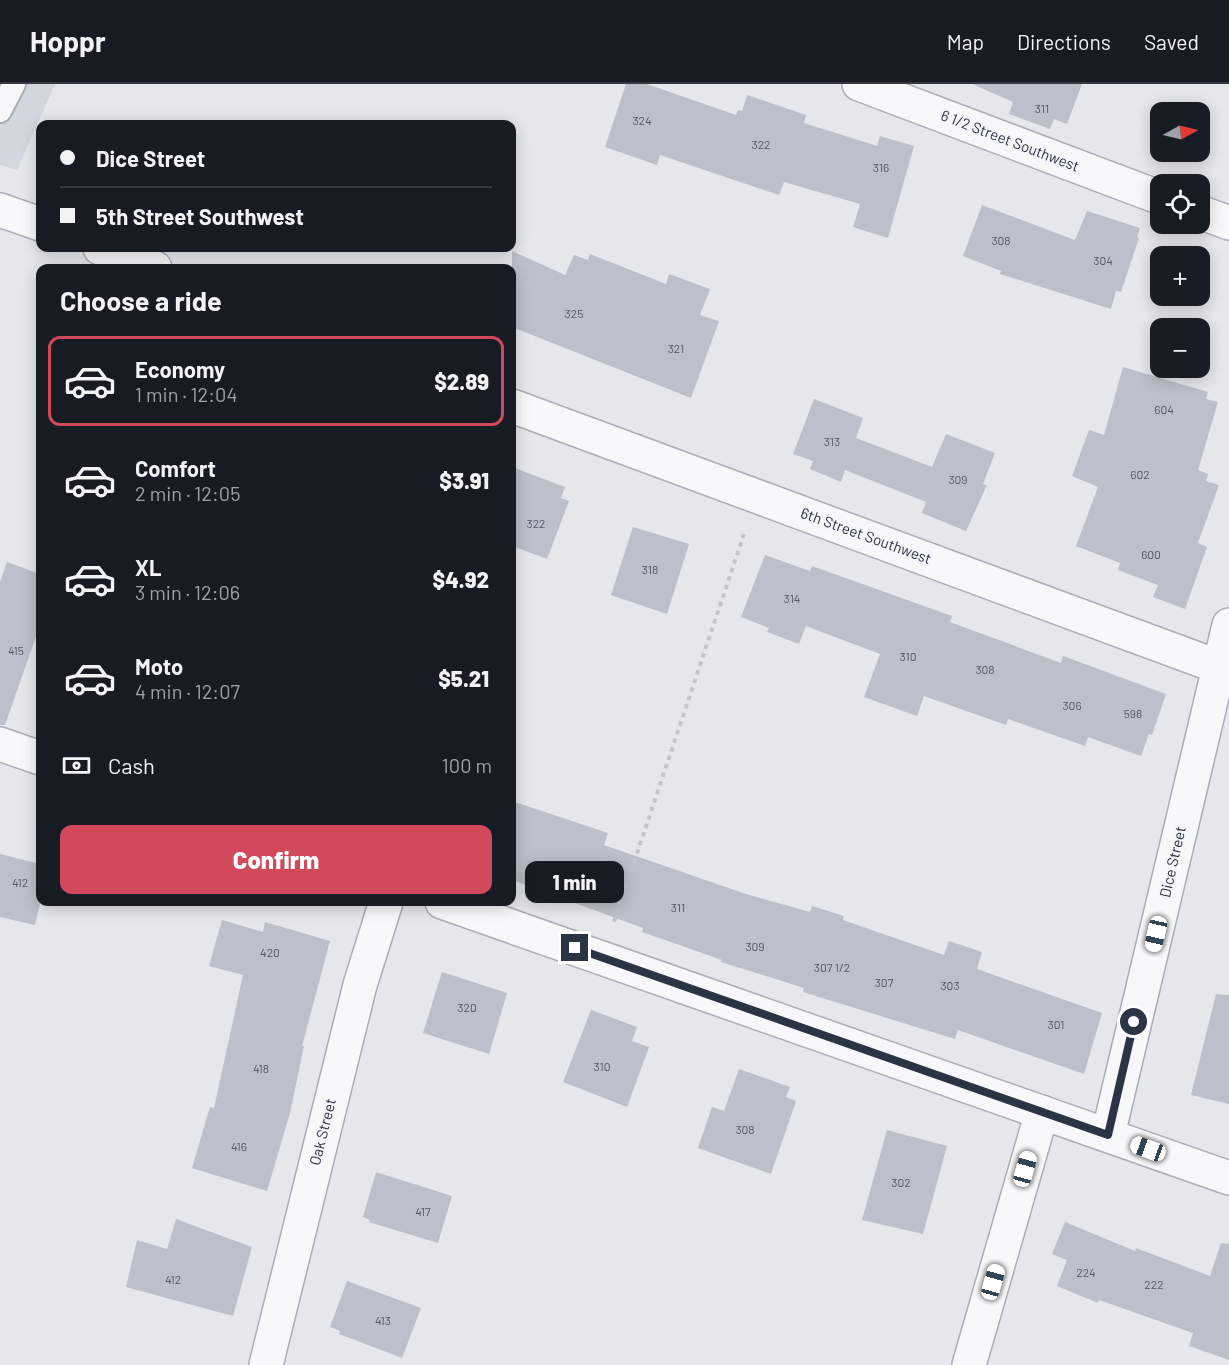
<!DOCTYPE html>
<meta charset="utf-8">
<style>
body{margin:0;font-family:Barlow,sans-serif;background:#20242c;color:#f1f3f6;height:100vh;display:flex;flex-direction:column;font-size:22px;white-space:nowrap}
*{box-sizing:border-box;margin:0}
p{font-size:20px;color:#9ea1a6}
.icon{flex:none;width:33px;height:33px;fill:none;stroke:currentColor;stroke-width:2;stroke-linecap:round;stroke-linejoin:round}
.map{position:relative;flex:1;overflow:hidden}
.side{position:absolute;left:36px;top:180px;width:480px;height:642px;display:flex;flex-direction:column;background:#171b24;border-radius:12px;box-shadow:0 3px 15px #0003}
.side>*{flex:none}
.top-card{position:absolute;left:36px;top:36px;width:480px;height:132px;border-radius:12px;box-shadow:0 3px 15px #0003;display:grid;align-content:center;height:132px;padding:0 24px;background:#171b24}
.needle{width:39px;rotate:82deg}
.fabs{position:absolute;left:1150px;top:18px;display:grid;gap:12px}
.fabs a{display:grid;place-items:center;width:60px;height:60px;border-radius:12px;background:#171b24;box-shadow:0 3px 15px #0003;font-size:30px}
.end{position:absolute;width:27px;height:27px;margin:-14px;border:8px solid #2b3445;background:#fff;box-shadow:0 0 0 3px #fff}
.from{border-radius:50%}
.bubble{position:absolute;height:42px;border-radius:12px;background:#171b24;box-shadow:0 3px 15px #0003;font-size:20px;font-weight:800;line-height:42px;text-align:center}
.car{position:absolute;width:18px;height:36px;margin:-18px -9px;border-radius:8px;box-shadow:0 0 4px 2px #0007;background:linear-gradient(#fff 24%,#345 0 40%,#fff 0 76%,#345 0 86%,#fff 0)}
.top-card b{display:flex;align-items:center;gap:21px;height:57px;font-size:22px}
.top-card b+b{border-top:2px solid #363941}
.top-card i{width:15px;height:15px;background:#f1f3f6}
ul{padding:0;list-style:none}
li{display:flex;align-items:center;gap:18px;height:90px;margin:0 12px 9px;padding:0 12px;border:3px solid transparent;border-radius:12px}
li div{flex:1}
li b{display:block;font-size:22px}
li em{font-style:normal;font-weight:800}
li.on{border-color:#d1495b}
li>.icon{width:54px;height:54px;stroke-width:1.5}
h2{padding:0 24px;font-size:27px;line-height:72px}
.pay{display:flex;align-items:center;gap:15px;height:66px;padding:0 24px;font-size:22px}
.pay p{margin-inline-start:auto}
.cta{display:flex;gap:12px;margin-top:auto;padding:12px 24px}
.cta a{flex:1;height:69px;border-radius:12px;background:#d1495b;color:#fff;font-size:24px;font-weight:800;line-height:69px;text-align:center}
header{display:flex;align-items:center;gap:36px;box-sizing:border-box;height:84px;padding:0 30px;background:#171b24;border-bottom:2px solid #363941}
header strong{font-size:28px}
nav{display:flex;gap:33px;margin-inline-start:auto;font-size:21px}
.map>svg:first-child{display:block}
.built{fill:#d2d6de}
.building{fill:#bbc0ca}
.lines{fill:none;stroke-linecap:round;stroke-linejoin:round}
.service-casing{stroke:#a9aeb7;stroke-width:26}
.minor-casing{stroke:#a9aeb7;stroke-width:36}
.path{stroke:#c2c5cb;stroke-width:4;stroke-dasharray:4.5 4.5;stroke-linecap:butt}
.service{stroke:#f7f8fa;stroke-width:22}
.minor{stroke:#f7f8fa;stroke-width:33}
.route{stroke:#2b3445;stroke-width:8}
.labels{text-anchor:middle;stroke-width:4.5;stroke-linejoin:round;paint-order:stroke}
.number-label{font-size:12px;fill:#4f5766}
.street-label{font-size:15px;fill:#2b3445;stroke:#f4f6f9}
</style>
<header>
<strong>Hoppr</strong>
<nav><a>Map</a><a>Directions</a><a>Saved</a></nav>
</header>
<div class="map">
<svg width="1229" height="1281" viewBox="0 0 1229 1281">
<rect width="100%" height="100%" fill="#e4e7ec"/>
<polygon class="built" points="0,0 55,0 17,86 0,81"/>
<g class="building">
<polygon points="626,0 647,0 736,31 738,26 742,27 747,11 806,31 804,39 877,62 880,52 914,62 888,154 853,143 860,120 784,98 779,111 660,71 657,81 605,63"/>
<polygon points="972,0 1082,0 1067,40 1054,35 1050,45 1009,30 1013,18"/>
<polygon points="982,121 1075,156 1087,127 1140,144 1137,153 1139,154 1121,208 1116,207 1111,225 1000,190 1001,187 963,172"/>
<polygon points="512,167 565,191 574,171 588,176 590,170 666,200 669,190 710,205 700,231 719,237 691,314 512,243"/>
<polygon points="1123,283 1208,308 1206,315 1218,318 1198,386 1208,390 1206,397 1219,401 1198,459 1207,463 1185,525 1153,513 1158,501 1118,486 1120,479 1076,462 1098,403 1072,392 1089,346 1104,351"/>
<polygon points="814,315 863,334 856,354 932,383 946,350 995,369 983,400 987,401 966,447 922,429 926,418 845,386 841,398 810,385 813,377 793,370"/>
<polygon points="512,383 565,403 561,414 569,417 547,475 512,462"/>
<polygon points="633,443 689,460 667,530 611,511"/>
<polygon points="765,471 810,487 812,482 952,532 950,538 1061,579 1063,572 1166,610 1152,651 1149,650 1141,672 1088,653 1085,662 1008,635 1006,641 924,612 917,632 864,613 880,570 806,542 799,560 767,548 769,544 741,533"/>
<polygon points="7,478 40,490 40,541 5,641 0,641 0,498"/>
<polygon points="512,717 608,749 604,761 746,810 810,828 812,822 844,832 843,836 944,871 949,857 982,868 977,885 1102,929 1084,990 958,946 955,955 803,908 804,904 721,878 722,876 642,848 643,844 512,796"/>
<polygon points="0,770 40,780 40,820 35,841 0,833"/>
<polygon points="222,836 263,848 265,838 330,857 302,962 304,962 290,1029 267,1107 192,1084 210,1023 214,1024 243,891 209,882"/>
<polygon points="442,888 507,909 489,970 423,949"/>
<polygon points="1216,910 1229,911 1229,1020 1191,1011"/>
<polygon points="591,926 637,943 632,957 649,963 627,1023 563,998"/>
<polygon points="739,985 790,1003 786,1013 796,1017 771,1090 698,1064 712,1023 724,1027"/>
<polygon points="887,1046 947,1062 923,1150 862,1136"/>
<polygon points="376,1088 452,1112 438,1159 369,1138 370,1136 363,1133"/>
<polygon points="176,1135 252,1163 233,1232 126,1203 137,1156 167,1165"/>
<polygon points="1065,1138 1135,1167 1136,1164 1210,1192 1221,1159 1229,1160 1229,1276 1189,1262 1193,1249 1099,1216 1098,1219 1057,1202 1067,1176 1052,1170"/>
<polygon points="347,1197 421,1224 402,1274 339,1250 340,1247 330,1243"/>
</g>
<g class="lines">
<defs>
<polyline id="service" points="0,27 14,0"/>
<g id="minor">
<polyline points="859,0 1161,114"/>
<polyline points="0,126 40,140"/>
<polyline points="1200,128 1229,139"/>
<polyline points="100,164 155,184"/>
<polyline points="512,322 1219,583"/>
<polyline points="0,660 40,674"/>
<polyline points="442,818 1229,1094"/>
<polyline points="1108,1051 1229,541"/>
<polyline points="266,1281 360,901 386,818"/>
<polyline points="969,1281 1042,1028"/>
</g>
</defs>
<use href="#service" class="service-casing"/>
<use href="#minor" class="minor-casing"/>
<polyline class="path" points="614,838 744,450"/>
<use href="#service" class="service"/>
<use href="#minor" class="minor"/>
</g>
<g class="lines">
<polyline class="route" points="575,864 1108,1051 1134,938"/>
</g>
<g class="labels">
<g class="number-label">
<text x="1042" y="29">311</text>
<text x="642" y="41">324</text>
<text x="761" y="65">322</text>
<text x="881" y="88">316</text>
<text x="1001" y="161">308</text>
<text x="1103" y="181">304</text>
<text x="574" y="234">325</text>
<text x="676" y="269">321</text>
<text x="1164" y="330">604</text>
<text x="832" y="362">313</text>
<text x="1140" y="395">602</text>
<text x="958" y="400">309</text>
<text x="536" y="444">322</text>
<text x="1151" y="475">600</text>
<text x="650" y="490">318</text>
<text x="792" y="519">314</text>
<text x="16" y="571">415</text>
<text x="908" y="577">310</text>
<text x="985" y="590">308</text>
<text x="1072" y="626">306</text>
<text x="1133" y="634">598</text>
<text x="20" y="803">412</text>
<text x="678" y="828">311</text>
<text x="755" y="867">309</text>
<text x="270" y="873">420</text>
<text x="832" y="888">307 1/2</text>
<text x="884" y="903">307</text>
<text x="950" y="906">303</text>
<text x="467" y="928">320</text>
<text x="1056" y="945">301</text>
<text x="602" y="987">310</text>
<text x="261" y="989">418</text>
<text x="745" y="1050">308</text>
<text x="239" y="1067">416</text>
<text x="901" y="1103">302</text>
<text x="423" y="1132">417</text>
<text x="1086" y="1193">224</text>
<text x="173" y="1200">412</text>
<text x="1154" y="1205">222</text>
<text x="383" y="1241">413</text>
</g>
<g class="street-label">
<text transform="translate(1010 57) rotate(21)" y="5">6 1/2 Street Southwest</text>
<text transform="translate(866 452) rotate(20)" y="5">6th Street Southwest</text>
<text transform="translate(1173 778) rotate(-77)" y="5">Dice Street</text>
<text transform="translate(323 1048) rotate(-76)" y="5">Oak Street</text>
</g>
</g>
</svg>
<div class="fabs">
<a><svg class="needle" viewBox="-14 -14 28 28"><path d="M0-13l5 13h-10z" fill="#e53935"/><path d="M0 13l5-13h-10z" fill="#9ea1a6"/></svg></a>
<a><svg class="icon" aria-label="locate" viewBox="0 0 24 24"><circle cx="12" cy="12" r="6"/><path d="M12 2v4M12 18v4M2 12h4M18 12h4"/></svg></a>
<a>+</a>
<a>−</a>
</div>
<i class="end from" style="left:1134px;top:938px"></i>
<i class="end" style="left:575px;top:864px"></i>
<div class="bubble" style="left:525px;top:777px;width:99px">1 min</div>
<i class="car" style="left:1156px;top:850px;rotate:193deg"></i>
<i class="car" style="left:1148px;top:1065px;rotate:290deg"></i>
<i class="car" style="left:1025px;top:1085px;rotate:16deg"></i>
<i class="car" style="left:993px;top:1198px;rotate:16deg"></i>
<div class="top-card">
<b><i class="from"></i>Dice Street</b>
<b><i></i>5th Street Southwest</b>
</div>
<section class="side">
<h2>Choose a ride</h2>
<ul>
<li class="on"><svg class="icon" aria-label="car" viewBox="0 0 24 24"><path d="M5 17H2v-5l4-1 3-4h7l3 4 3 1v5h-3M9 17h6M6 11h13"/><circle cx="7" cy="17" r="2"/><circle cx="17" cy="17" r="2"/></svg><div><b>Economy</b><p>1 min · 12:04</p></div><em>$2.89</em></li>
<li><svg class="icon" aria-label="car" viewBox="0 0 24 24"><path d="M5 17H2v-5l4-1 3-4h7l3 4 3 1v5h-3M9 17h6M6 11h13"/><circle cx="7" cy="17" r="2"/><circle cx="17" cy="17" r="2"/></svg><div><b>Comfort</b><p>2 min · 12:05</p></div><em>$3.91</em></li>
<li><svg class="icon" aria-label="car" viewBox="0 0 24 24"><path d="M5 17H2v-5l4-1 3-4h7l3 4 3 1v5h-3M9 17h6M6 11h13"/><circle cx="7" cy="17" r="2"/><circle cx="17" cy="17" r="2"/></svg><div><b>XL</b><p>3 min · 12:06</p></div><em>$4.92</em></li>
<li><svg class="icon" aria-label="car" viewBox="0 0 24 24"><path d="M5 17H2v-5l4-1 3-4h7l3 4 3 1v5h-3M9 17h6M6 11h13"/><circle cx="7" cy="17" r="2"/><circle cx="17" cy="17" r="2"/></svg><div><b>Moto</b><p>4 min · 12:07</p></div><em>$5.21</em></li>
</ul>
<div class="pay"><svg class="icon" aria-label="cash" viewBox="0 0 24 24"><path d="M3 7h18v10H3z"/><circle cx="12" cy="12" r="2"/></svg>Cash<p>100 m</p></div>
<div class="cta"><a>Confirm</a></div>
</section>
</div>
